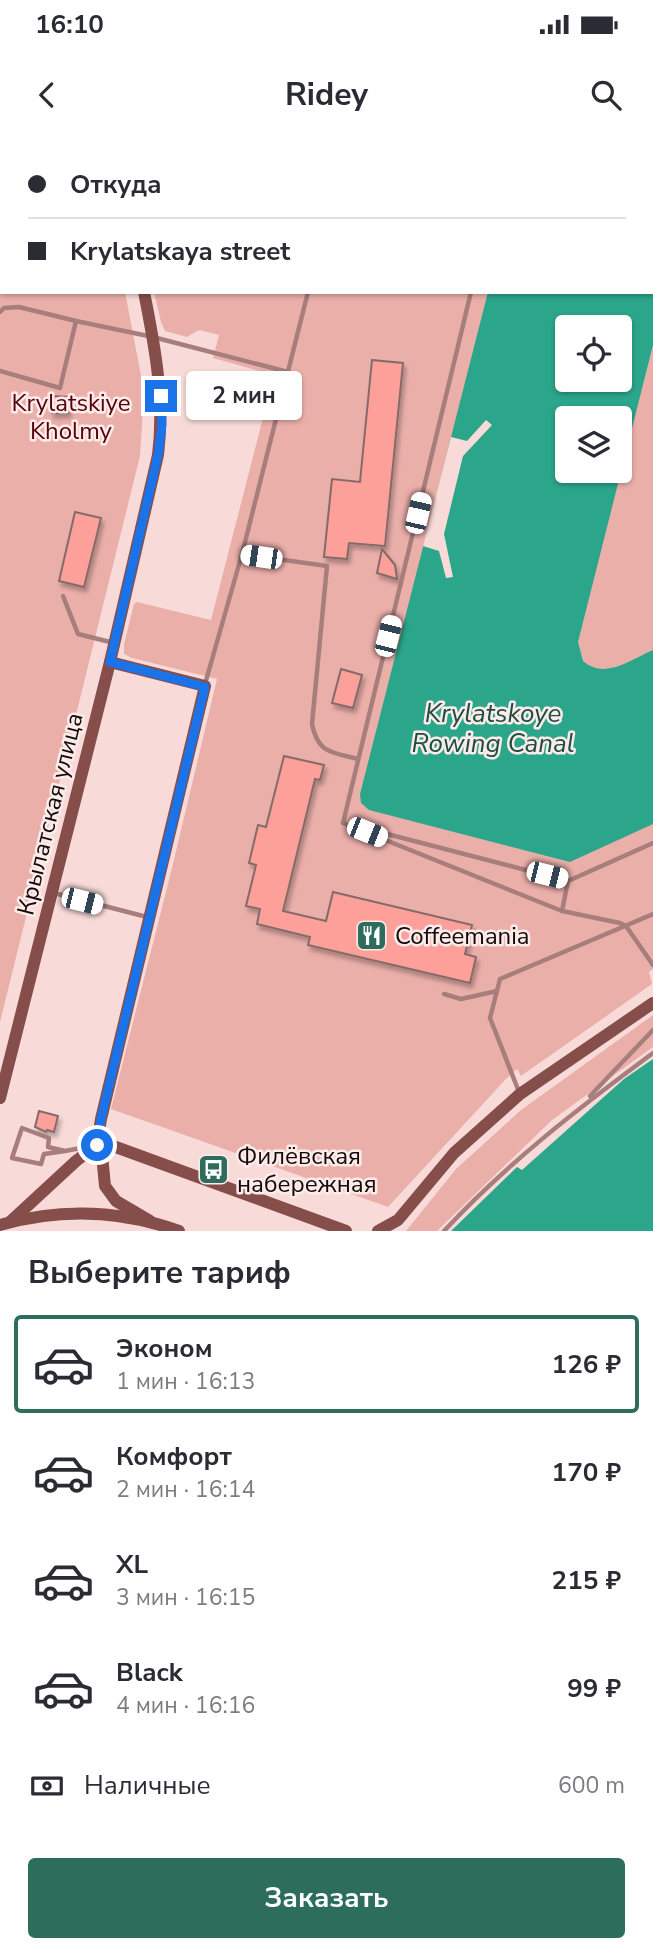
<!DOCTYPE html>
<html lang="ru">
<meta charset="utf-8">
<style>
body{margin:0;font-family:"Nunito Sans",sans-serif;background:#f7f7f7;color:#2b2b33;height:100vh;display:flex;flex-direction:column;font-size:26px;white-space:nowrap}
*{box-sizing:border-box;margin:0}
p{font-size:23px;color:#7c7c81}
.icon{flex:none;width:38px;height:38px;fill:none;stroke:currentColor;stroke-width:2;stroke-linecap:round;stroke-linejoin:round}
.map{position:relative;height:1091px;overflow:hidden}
.sheet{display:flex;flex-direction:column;background:#fff;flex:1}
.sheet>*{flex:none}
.hud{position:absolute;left:0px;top:0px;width:654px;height:154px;box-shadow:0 2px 5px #0004;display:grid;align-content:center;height:154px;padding:0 28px;background:#fff}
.tools{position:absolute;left:555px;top:175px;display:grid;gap:14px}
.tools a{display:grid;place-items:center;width:77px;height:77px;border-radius:7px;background:#fff;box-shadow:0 2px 5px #0004;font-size:35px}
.end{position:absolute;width:32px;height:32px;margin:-16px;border:9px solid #1a73e8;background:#fff;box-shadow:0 0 0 4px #fff}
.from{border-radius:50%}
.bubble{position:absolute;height:49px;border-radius:7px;background:#fff;box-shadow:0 2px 5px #0004;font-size:23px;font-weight:700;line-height:49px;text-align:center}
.car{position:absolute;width:21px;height:42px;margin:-21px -10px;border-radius:9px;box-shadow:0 0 5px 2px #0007;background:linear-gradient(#fff 24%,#345 0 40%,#fff 0 76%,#345 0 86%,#fff 0)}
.hud b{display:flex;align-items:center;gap:24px;height:66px;font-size:26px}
.hud b+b{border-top:2px solid #e1e1e2}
.hud i{width:18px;height:18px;background:#2b2b33}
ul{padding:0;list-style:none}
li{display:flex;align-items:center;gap:21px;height:98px;margin:0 14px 10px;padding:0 14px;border:4px solid transparent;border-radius:7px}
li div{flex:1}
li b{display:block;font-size:26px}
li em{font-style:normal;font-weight:700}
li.active{border-color:#2c6d5c}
li>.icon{width:63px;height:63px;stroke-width:1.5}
h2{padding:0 28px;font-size:32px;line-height:84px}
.pay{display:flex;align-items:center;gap:18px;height:77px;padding:0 28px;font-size:26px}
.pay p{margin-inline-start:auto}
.primary-button{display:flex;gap:14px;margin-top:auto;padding:14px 28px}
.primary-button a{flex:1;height:80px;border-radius:7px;background:#2c6d5c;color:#fff;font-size:28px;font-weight:700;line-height:80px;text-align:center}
.status{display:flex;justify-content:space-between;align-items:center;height:49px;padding:0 35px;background:#fff;direction:ltr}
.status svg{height:19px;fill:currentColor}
header{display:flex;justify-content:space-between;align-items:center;height:91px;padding:0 28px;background:#fff;font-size:32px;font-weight:700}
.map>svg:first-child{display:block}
.green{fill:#ebafaa;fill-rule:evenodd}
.water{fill:#2ba68a;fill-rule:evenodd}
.pier{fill:#f8dbd9}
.building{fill:#fea09a;stroke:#846b69;stroke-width:2;filter:url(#shadow)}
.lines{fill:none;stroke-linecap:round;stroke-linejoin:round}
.lane{stroke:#a77e7b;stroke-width:4.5}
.secondary{stroke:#864e4a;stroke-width:12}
.route{stroke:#1a73e8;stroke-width:9}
.labels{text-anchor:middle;stroke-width:5;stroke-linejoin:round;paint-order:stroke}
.park-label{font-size:24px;fill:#56010a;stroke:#fdebea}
.street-label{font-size:24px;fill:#120909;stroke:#fdebea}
.poi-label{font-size:24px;fill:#120909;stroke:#fdebea;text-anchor:start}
.water-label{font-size:26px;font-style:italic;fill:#1d4e41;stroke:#fdebea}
</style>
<div class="status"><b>16:10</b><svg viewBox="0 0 49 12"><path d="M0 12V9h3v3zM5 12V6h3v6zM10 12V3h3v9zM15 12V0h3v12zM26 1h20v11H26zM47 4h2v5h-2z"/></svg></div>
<header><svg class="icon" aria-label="back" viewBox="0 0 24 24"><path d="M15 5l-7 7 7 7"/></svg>Ridey<svg class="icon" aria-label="search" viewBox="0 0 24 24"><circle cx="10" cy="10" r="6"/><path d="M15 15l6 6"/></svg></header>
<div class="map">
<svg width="653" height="1091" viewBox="0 0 653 1091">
<defs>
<filter id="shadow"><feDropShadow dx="2.5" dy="4.5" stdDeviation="2" flood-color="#0004"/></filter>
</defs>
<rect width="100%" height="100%" fill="#f8dbd9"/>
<g class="green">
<polygon points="0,0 95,0 95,2 2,2 2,152 125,152 144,251 140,316 0,882"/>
<path d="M442,0H653V829L649,832L652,844L521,936L517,929L505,940L388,1067L111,969L172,728L217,539L132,518L124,514V504L134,464L137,462L211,480L274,235L213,218L219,195L199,190L187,197L165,191L161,182L154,152H653V2H442ZM567,187H620V240H567ZM567,278H620V331H567Z"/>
<polygon points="653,875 653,907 552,980 437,1091 406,1091 456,1029 521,970"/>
</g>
<g class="water">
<path d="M526,0H653V205L578,502L583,521C605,540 630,520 653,510V684L570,722L369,670L361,663L360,654L488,152H653V2H526ZM567,187H620V240H567ZM567,278H620V331H567Z"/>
<polygon points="653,919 653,1091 451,1091 517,1027 522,1030 624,939"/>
</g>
<polygon class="pier" points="486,280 492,285 463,316 444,394 453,437 446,438 439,411 423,406 451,297 467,301"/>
<g class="building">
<polygon points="372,220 403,223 385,406 349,403 347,419 324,417 332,339 360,342"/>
<polygon points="52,256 68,257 68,273 52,273"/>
<polygon points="75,372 101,378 84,447 59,441"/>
<polygon points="382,409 395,425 397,439 377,433"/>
<polygon points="341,529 362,535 353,568 332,563"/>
<polygon points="284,616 324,625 320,640 315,639 283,771 326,781 333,752 472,785 465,814 476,817 470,843 308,805 310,797 257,784 260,769 246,766 256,725 249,723 258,685 266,687"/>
<polygon points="39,971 58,976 54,992 47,990 46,992 35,987"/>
</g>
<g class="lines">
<g class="lane">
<polyline points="428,2 428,0"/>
<polyline points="508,2 508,0"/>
<polyline points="0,172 4,168 19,167 76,181"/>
<polyline points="0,231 60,248 76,181 153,197 288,232"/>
<path d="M242,414L327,426L312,584C318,614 332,612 358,619"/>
<polyline points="63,456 78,494 114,503"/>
<polyline points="205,544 242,414 308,152"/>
<polyline points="343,683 471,152"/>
<polyline points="343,683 562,771 620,783 626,786 653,825"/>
<polyline points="364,688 568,741 562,771"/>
<polyline points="568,741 653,703"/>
<polyline points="54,753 147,777"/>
<polyline points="444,854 461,859 497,851"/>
<polyline points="519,952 490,878 500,839 653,774"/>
<polyline points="590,956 653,890"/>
<polyline points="65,1011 44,1014 41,1024 12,1018 22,988 49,998 48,1007 65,1011 86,1007"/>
<path d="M444,1091C506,1024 580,967 653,913"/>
</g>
<g class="secondary">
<polyline points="113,0 113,2"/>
<polyline points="110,522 205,546 101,979 97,1005 102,1015 105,1046 116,1061 150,1081"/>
<path d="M0,958L110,522L158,315C165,260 155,207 144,152"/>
<polyline points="10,1082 76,1021 97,1005 113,1006 346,1091"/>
<path d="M0,1085C60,1068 120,1070 179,1091"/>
<polyline points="378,1091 398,1080 454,1013 520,954 653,863"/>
</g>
</g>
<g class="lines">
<polyline class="route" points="97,1005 101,979 205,547 110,522 158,315 162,285 161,256"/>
</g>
<defs>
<symbol id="restaurant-square" viewBox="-11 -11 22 22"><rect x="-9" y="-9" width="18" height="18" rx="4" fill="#2c6d5c" stroke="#fdebea"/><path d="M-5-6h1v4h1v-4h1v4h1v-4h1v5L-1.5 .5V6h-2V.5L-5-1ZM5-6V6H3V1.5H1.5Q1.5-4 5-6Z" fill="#fff"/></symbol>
<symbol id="bus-square" viewBox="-11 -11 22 22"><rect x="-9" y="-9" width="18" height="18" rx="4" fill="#2c6d5c" stroke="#fdebea"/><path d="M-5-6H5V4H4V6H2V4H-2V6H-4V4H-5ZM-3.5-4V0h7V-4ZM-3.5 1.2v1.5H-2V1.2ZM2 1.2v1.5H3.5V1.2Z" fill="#fff"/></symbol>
</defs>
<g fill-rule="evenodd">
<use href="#restaurant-square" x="354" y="778" width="35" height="35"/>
<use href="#bus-square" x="196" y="1012" width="35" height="35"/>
</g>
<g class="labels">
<g class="park-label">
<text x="71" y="271">Krylatskiye<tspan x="71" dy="28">Kholmy</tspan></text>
</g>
<g class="street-label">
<text transform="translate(50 674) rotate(-76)" y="8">Крылатская улица</text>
</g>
<g class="poi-label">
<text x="395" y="804">Coffeemania</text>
<text x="237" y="1024">Филёвская<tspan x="237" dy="28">набережная</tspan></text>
</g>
<g class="water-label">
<text x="493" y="582">Krylatskoye<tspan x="493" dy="30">Rowing Canal</tspan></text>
</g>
</g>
</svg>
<div class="tools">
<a><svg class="icon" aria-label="locate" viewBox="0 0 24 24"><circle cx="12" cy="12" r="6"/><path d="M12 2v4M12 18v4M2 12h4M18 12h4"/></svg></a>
<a><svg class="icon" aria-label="layers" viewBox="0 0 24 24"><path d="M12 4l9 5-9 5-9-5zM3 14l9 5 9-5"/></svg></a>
</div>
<i class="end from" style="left:97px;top:1005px"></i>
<i class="end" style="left:161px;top:256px"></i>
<div class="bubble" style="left:186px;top:231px;width:116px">2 мин</div>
<i class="car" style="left:418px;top:373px;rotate:13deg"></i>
<i class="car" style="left:261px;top:417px;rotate:278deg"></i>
<i class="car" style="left:388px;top:496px;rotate:14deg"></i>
<i class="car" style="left:367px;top:692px;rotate:112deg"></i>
<i class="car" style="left:547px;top:735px;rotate:104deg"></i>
<i class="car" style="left:82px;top:761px;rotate:104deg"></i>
<div class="hud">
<b><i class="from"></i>Откуда</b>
<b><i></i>Krylatskaya street</b>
</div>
</div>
<section class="sheet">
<h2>Выберите тариф</h2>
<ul>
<li class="active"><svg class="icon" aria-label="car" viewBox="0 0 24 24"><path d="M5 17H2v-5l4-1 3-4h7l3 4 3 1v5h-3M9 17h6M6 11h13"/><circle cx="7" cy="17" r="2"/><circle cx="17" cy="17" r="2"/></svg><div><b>Эконом</b><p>1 мин · 16:13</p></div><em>126 ₽</em></li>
<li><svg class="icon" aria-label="car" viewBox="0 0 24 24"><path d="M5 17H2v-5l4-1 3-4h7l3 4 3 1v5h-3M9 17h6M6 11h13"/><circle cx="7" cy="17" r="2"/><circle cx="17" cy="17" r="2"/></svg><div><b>Комфорт</b><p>2 мин · 16:14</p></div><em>170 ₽</em></li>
<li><svg class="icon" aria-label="car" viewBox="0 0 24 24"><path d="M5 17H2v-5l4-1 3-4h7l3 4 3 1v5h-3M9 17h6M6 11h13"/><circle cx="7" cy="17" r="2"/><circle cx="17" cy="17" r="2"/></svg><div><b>XL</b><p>3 мин · 16:15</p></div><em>215 ₽</em></li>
<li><svg class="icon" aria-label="car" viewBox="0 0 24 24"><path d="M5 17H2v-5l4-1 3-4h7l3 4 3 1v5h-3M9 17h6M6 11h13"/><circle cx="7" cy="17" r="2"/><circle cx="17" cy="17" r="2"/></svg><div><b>Black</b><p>4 мин · 16:16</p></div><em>99 ₽</em></li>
</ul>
<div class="pay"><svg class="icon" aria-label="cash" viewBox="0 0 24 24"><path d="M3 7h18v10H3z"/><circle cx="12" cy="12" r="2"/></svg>Наличные<p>600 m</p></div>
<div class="primary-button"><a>Заказать</a></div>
</section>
